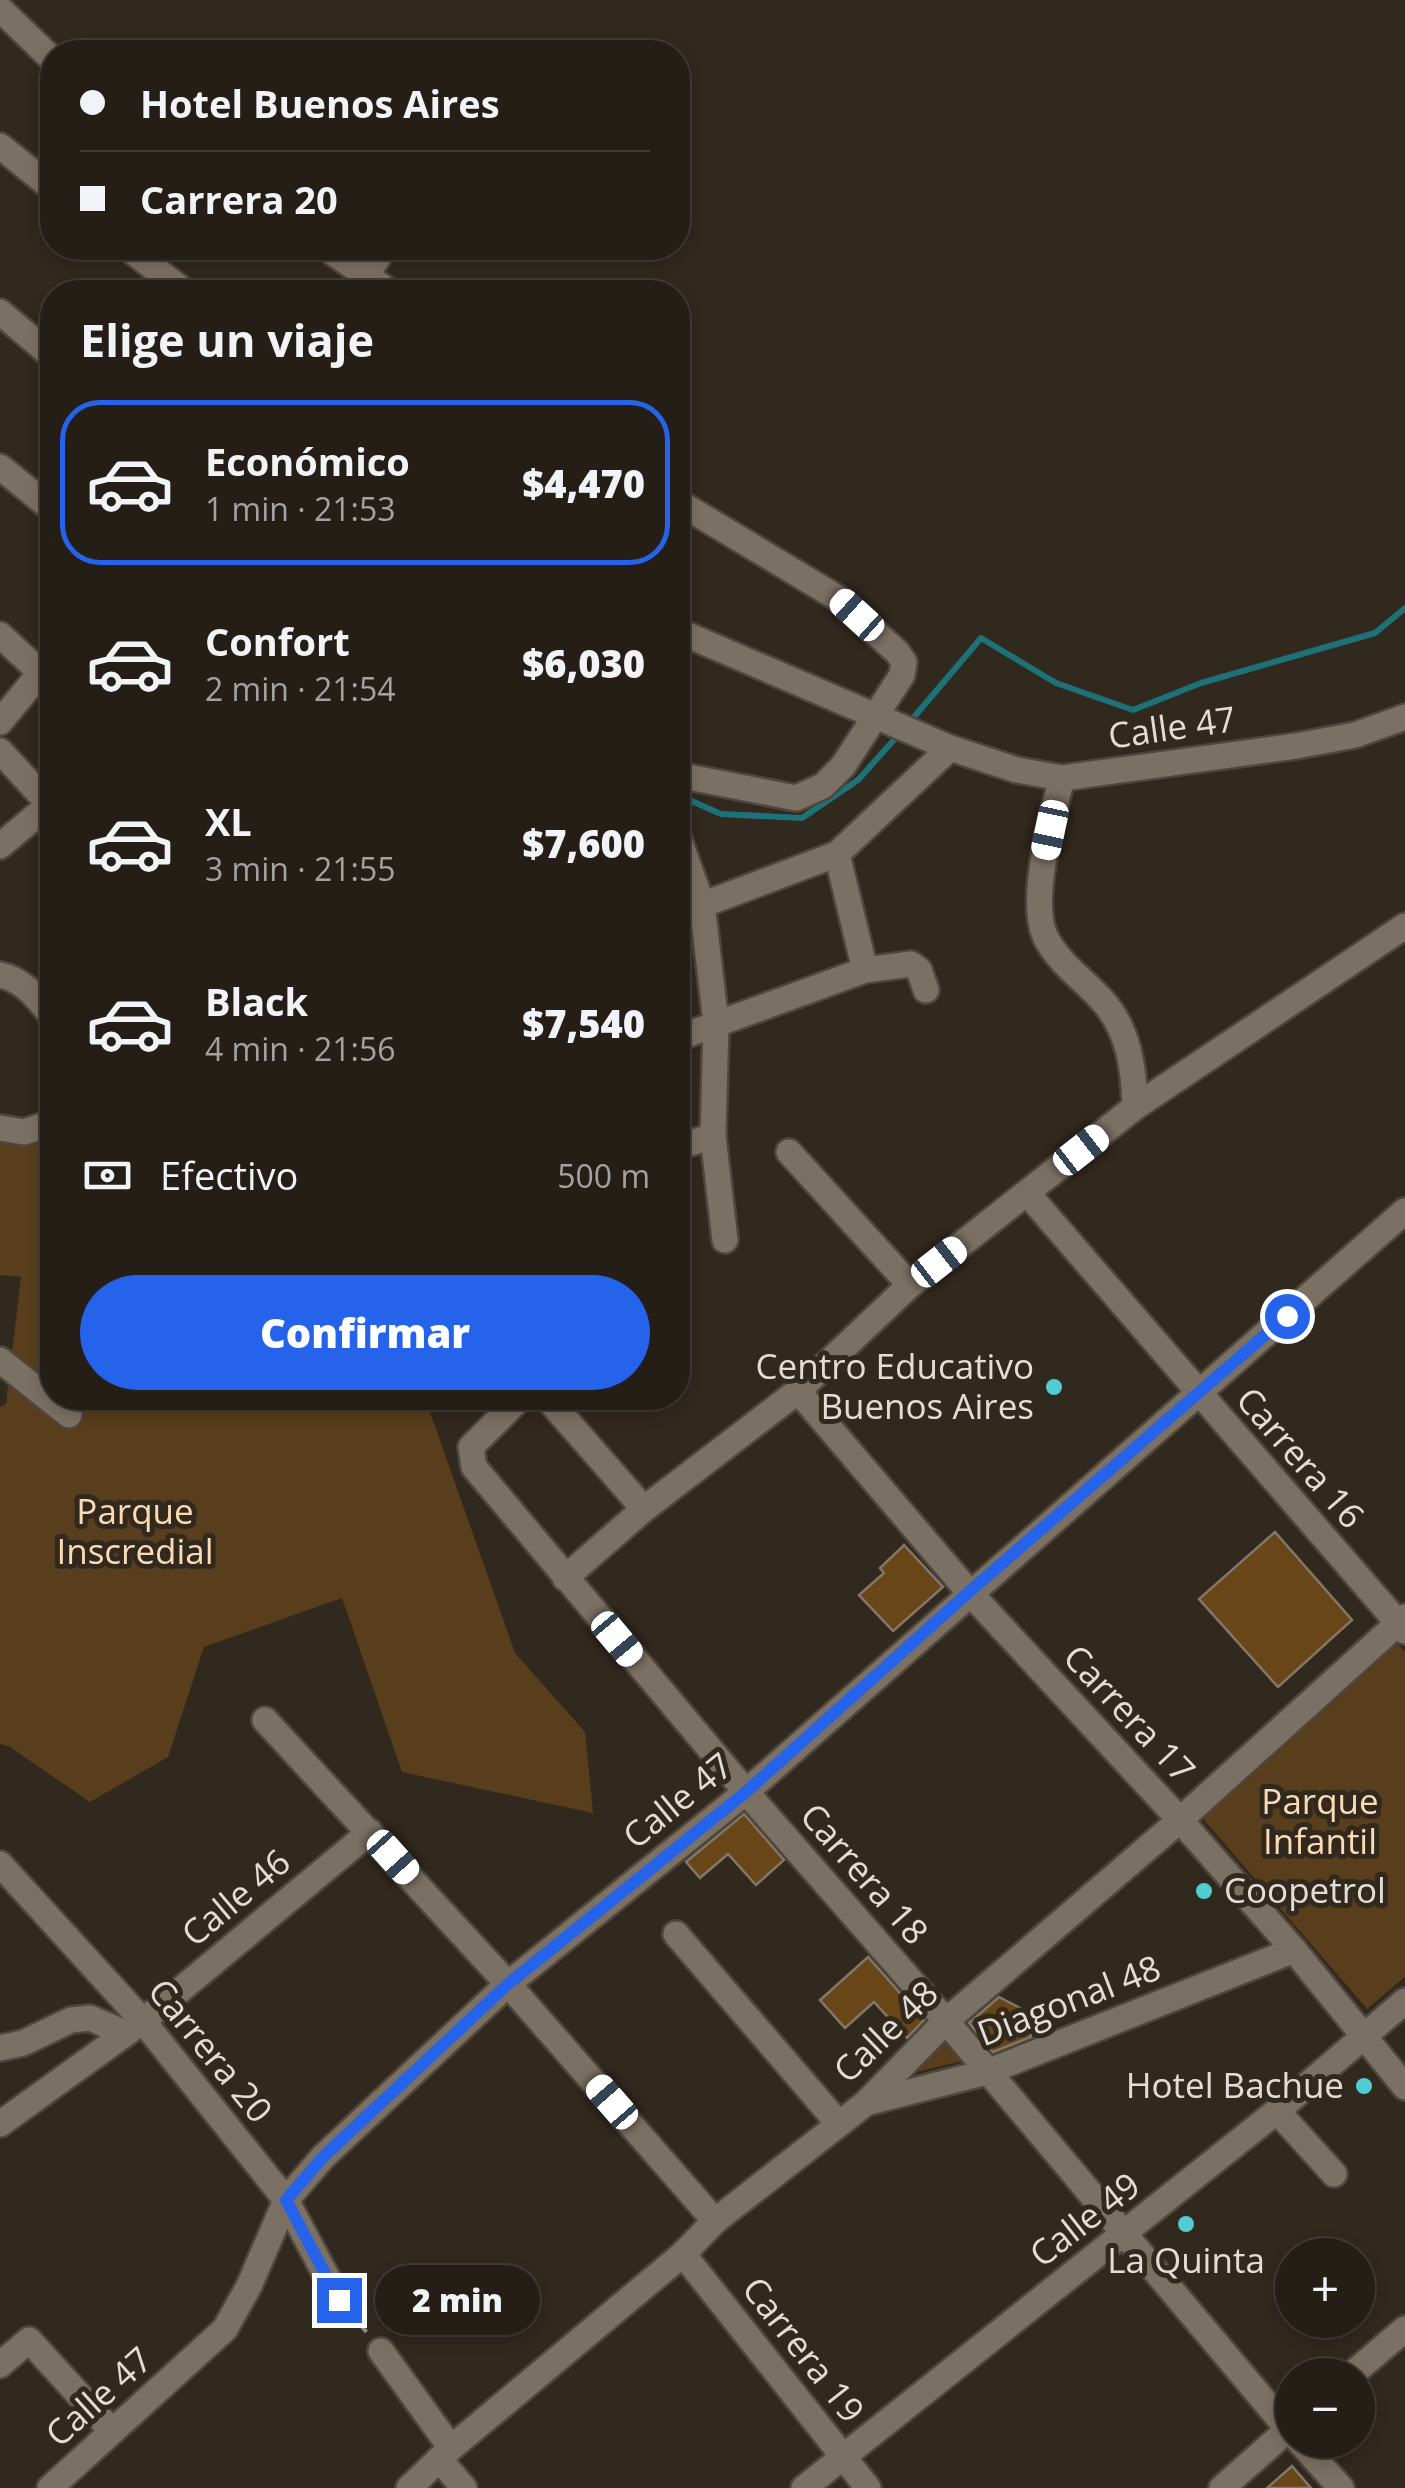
<!DOCTYPE html>
<html lang="es">
<meta charset="utf-8">
<style>
body{margin:0;font-family:"Open Sans",sans-serif;background:#2d271f;color:#f1f3f6;height:100vh;display:flex;flex-direction:column;font-size:38px;white-space:nowrap}
*{box-sizing:border-box;margin:0}
p{font-size:32px;color:#a3a2a1}
.icon{flex:none;width:55px;height:55px;fill:none;stroke:currentColor;stroke-width:2;stroke-linecap:round;stroke-linejoin:round}
.map{position:relative;flex:1;overflow:hidden}
.sheet{position:absolute;left:40px;top:280px;width:650px;height:1130px;display:flex;flex-direction:column;background:#251e16;border-radius:40px;box-shadow:0 5px 15px #0003,0 0 0 2px #423c35}
.sheet>*{flex:none}
.guide{position:absolute;left:40px;top:40px;width:650px;height:220px;border-radius:40px;box-shadow:0 5px 15px #0003,0 0 0 2px #423c35;display:grid;align-content:center;height:220px;padding:0 40px;background:#251e16}
.fabs{position:absolute;left:1275px;top:2238px;display:grid;gap:20px}
.fabs a{display:grid;place-items:center;width:100px;height:100px;border-radius:50%;background:#251e16;box-shadow:0 5px 15px #0003,0 0 0 2px #423c35;font-size:50px}
.end{position:absolute;width:45px;height:45px;margin:-22px;border:12px solid #2563eb;background:#fff;box-shadow:0 0 0 5px #fff}
.from{border-radius:50%}
.bubble{position:absolute;height:70px;border-radius:35px;background:#251e16;box-shadow:0 5px 15px #0003,0 0 0 2px #423c35;font-size:32px;font-weight:800;line-height:70px;text-align:center}
.car{position:absolute;width:30px;height:60px;margin:-30px -15px;border-radius:12px;box-shadow:0 0 8px 2px #0007;background:linear-gradient(#fff 24%,#345 0 40%,#fff 0 76%,#345 0 86%,#fff 0)}
.guide b{display:flex;align-items:center;gap:35px;height:95px;font-size:38px}
.guide b+b{border-top:2px solid #423c35}
.guide i{width:25px;height:25px;background:#f1f3f6}
ul{padding:0;list-style:none}
li{display:flex;align-items:center;gap:30px;height:165px;margin:0 20px 15px;padding:0 20px;border:5px solid transparent;border-radius:40px}
li div{flex:1}
li b{display:block;font-size:38px}
li em{font-style:normal;font-weight:800}
li.current{border-color:#2563eb}
li>.icon{width:90px;height:90px;stroke-width:1.5}
h2{padding:0 40px;font-size:45px;line-height:120px}
.pay{display:flex;align-items:center;gap:25px;height:110px;padding:0 40px;font-size:38px}
.pay p{margin-inline-start:auto}
.primary-button{display:flex;gap:20px;margin-top:auto;padding:20px 40px}
.primary-button a{flex:1;height:115px;border-radius:60px;background:#2563eb;color:#fff;font-size:40px;font-weight:800;line-height:115px;text-align:center}
.map>svg:first-child{display:block}
.green{fill:#583e1c}
.lines{fill:none;stroke-linecap:round;stroke-linejoin:round}
.stream{stroke:#1d7277;stroke-width:6}
.building{fill:#694617;stroke:#82776b;stroke-width:2.5}
.minor-casing{stroke:#4e463d;stroke-width:30}
.path{stroke:#908880;stroke-width:4;stroke-dasharray:8 5;stroke-linecap:butt}
.minor{stroke:#7b7064;stroke-width:25}
.route{stroke:#2563eb;stroke-width:12}
.poi-dot{fill:#51ccd3;stroke:#31281e;stroke-width:4}
.labels{text-anchor:middle;stroke-width:10;stroke-linejoin:round;paint-order:stroke}
.street-label{font-size:35px;fill:#e3ddd6;stroke:#31281e}
.poi-label{font-size:35px;fill:#e3ddd6;stroke:#31281e;text-anchor:end}
.park-label{font-size:35px;fill:#fcdab3;stroke:#31281e}
</style>
<div class="map">
<svg width="1405" height="2488" viewBox="0 0 1405 2488">
<rect width="100%" height="100%" fill="#31281e"/>
<g class="green">
<polygon points="52,1131 52,1398 425,1398 515,1653 585,1732 593,1813 402,1772 342,1598 204,1647 168,1757 90,1802 10,1747 0,1744 0,1407 6,1404 21,1277 0,1275 0,1138"/>
<polygon points="1397,1643 1405,1652 1405,1977 1367,2009 1199,1814"/>
<polygon points="943,2029 971,2059 887,2079"/>
</g>
<g class="lines">
<g class="stream">
<polyline points="909,723 981,638 1056,683 1133,710 1201,683 1375,633 1405,608"/>
<polyline points="678,795 721,814 802,818 858,780 901,732"/>
</g>
</g>
<g class="building">
<polygon points="1275,1532 1352,1620 1278,1687 1199,1599"/>
<polygon points="904,1545 943,1587 893,1631 859,1595 884,1573 880,1568"/>
<polygon points="744,1814 784,1860 756,1885 728,1854 700,1878 686,1862"/>
<polygon points="868,1957 924,2020 907,2038 874,2002 845,2028 820,2000"/>
<polygon points="999,1997 1024,2010 1031,2037 993,2052 969,2023"/>
<polygon points="1292,2466 1311,2488 1267,2488"/>
</g>
<g class="lines">
<defs>
<g id="minor">
<polyline points="0,9 52,59"/>
<polyline points="0,146 52,188"/>
<polyline points="128,248 185,292"/>
<polyline points="326,248 390,292"/>
<polyline points="355,292 384,248"/>
<polyline points="0,312 52,356"/>
<polyline points="0,467 52,509"/>
<polyline points="678,502 836,597 897,652 904,662 902,675 843,766 823,786 796,798 678,775"/>
<polyline points="678,631 950,748 1017,770 1062,778 1296,746 1355,735 1405,717"/>
<polyline points="0,635 52,683"/>
<polyline points="0,722 52,659"/>
<polyline points="0,751 52,807"/>
<path d="M1062,778C1052,816 1029,900 1045,936C1058,963 1082,978 1101,999C1129,1029 1134,1068 1135,1107"/>
<polyline points="678,837 702,904 716,1023 713,1136 725,1240"/>
<polyline points="0,846 50,804"/>
<polyline points="837,854 865,970"/>
<polyline points="678,914 837,854 950,748"/>
<path d="M0,975C24,980 37,998 52,1016"/>
<polyline points="678,1038 865,970 911,964 919,970 926,990"/>
<polyline points="0,1128 24,1132 52,1123"/>
<polyline points="678,1147 713,1136"/>
<polyline points="789,1152 910,1285"/>
<polyline points="1027,1193 1405,1631"/>
<polyline points="0,1360 69,1415"/>
<polyline points="798,1391 969,1592 1180,1820 1294,1950 1405,2087"/>
<polyline points="520,1398 471,1447 474,1467 746,1792 946,2021 1292,2434"/>
<polyline points="547,1398 644,1509"/>
<polyline points="565,1578 644,1509 798,1391 910,1285 1135,1107 1405,926"/>
<polyline points="265,1720 508,1984 715,2221"/>
<polyline points="0,1864 143,2021 286,2200 339,2300"/>
<polyline points="676,1934 839,2124"/>
<polyline points="0,2048 23,2043 71,2020 90,2018 123,2032"/>
<polyline points="866,2103 987,2072 1294,1950"/>
<polyline points="1277,2111 1334,2174"/>
<polyline points="0,2124 143,2021 370,1832"/>
<polyline points="683,2254 868,2488"/>
<polyline points="381,2351 451,2448"/>
<polyline points="0,2365 29,2340 112,2431"/>
<polyline points="1351,2375 1405,2329"/>
<polyline points="1298,2440 1341,2488"/>
<polyline points="439,2459 464,2488"/>
<polyline points="50,2488 225,2329 249,2286 286,2200 323,2157 508,1984 746,1792 1405,1211"/>
<polyline points="409,2488 451,2448 683,2254 715,2221 866,2103 946,2021 1180,1820 1405,1617"/>
<polyline points="804,2488 1277,2111 1405,2001"/>
<polyline points="1222,2488 1292,2426"/>
</g>
</defs>
<use href="#minor" class="minor-casing"/>
<polyline class="path" points="353,2316 369,2335"/>
<use href="#minor" class="minor"/>
</g>
<g class="lines">
<polyline class="route" points="339,2300 286,2200 323,2157 508,1984 746,1792 969,1592 1287,1316"/>
</g>
<g class="poi-dot">
<circle cx="1054" cy="1387" r="10"/>
<circle cx="1204" cy="1891" r="10"/>
<circle cx="1364" cy="2086" r="10"/>
<circle cx="1186" cy="2224" r="10"/>
</g>
<g class="labels">
<g class="street-label">
<text transform="translate(1172 728) rotate(-8)" y="12">Calle 47</text>
<text transform="translate(1300 1458) rotate(49)" y="12">Carrera 16</text>
<text transform="translate(1129 1714) rotate(47)" y="12">Carrera 17</text>
<text transform="translate(678 1801) rotate(-39)" y="12">Calle 47</text>
<text transform="translate(864 1874) rotate(49)" y="12">Carrera 18</text>
<text transform="translate(236 1898) rotate(-40)" y="12">Calle 46</text>
<text transform="translate(1069 2001) rotate(-21)" y="12">Diagonal 48</text>
<text transform="translate(886 2032) rotate(-44)" y="12">Calle 48</text>
<text transform="translate(210 2051) rotate(51)" y="12">Carrera 20</text>
<text transform="translate(1085 2220) rotate(-38)" y="12">Calle 49</text>
<text transform="translate(803 2350) rotate(52)" y="12">Carrera 19</text>
<text transform="translate(99 2397) rotate(-42)" y="12">Calle 47</text>
</g>
<g class="poi-label">
<text x="1034" y="1379">Centro Educativo<tspan x="1034" dy="40">Buenos Aires</tspan></text>
<text x="1224" y="1903" text-anchor="start">Coopetrol</text>
<text x="1344" y="2098">Hotel Bachue</text>
<text x="1186" y="2273" text-anchor="middle">La Quinta</text>
</g>
<g class="park-label">
<text x="135" y="1524">Parque<tspan x="135" dy="40">Inscredial</tspan></text>
<text x="1320" y="1814">Parque<tspan x="1320" dy="40">Infantil</tspan></text>
</g>
</g>
</svg>
<div class="fabs">
<a>+</a>
<a>−</a>
</div>
<i class="end from" style="left:1287px;top:1316px"></i>
<i class="end" style="left:339px;top:2300px"></i>
<div class="bubble" style="left:375px;top:2265px;width:165px">2 min</div>
<i class="car" style="left:857px;top:615px;rotate:312deg"></i>
<i class="car" style="left:1050px;top:830px;rotate:192deg"></i>
<i class="car" style="left:1081px;top:1150px;rotate:52deg"></i>
<i class="car" style="left:939px;top:1262px;rotate:52deg"></i>
<i class="car" style="left:617px;top:1639px;rotate:140deg"></i>
<i class="car" style="left:393px;top:1857px;rotate:138deg"></i>
<i class="car" style="left:612px;top:2102px;rotate:319deg"></i>
<div class="guide">
<b><i class="from"></i>Hotel Buenos Aires</b>
<b><i></i>Carrera 20</b>
</div>
<section class="sheet">
<h2>Elige un viaje</h2>
<ul>
<li class="current"><svg class="icon" aria-label="car" viewBox="0 0 24 24"><path d="M5 17H2v-5l4-1 3-4h7l3 4 3 1v5h-3M9 17h6M6 11h13"/><circle cx="7" cy="17" r="2"/><circle cx="17" cy="17" r="2"/></svg><div><b>Económico</b><p>1 min · 21:53</p></div><em>$4,470</em></li>
<li><svg class="icon" aria-label="car" viewBox="0 0 24 24"><path d="M5 17H2v-5l4-1 3-4h7l3 4 3 1v5h-3M9 17h6M6 11h13"/><circle cx="7" cy="17" r="2"/><circle cx="17" cy="17" r="2"/></svg><div><b>Confort</b><p>2 min · 21:54</p></div><em>$6,030</em></li>
<li><svg class="icon" aria-label="car" viewBox="0 0 24 24"><path d="M5 17H2v-5l4-1 3-4h7l3 4 3 1v5h-3M9 17h6M6 11h13"/><circle cx="7" cy="17" r="2"/><circle cx="17" cy="17" r="2"/></svg><div><b>XL</b><p>3 min · 21:55</p></div><em>$7,600</em></li>
<li><svg class="icon" aria-label="car" viewBox="0 0 24 24"><path d="M5 17H2v-5l4-1 3-4h7l3 4 3 1v5h-3M9 17h6M6 11h13"/><circle cx="7" cy="17" r="2"/><circle cx="17" cy="17" r="2"/></svg><div><b>Black</b><p>4 min · 21:56</p></div><em>$7,540</em></li>
</ul>
<div class="pay"><svg class="icon" aria-label="cash" viewBox="0 0 24 24"><path d="M3 7h18v10H3z"/><circle cx="12" cy="12" r="2"/></svg>Efectivo<p>500 m</p></div>
<div class="primary-button"><a>Confirmar</a></div>
</section>
</div>
